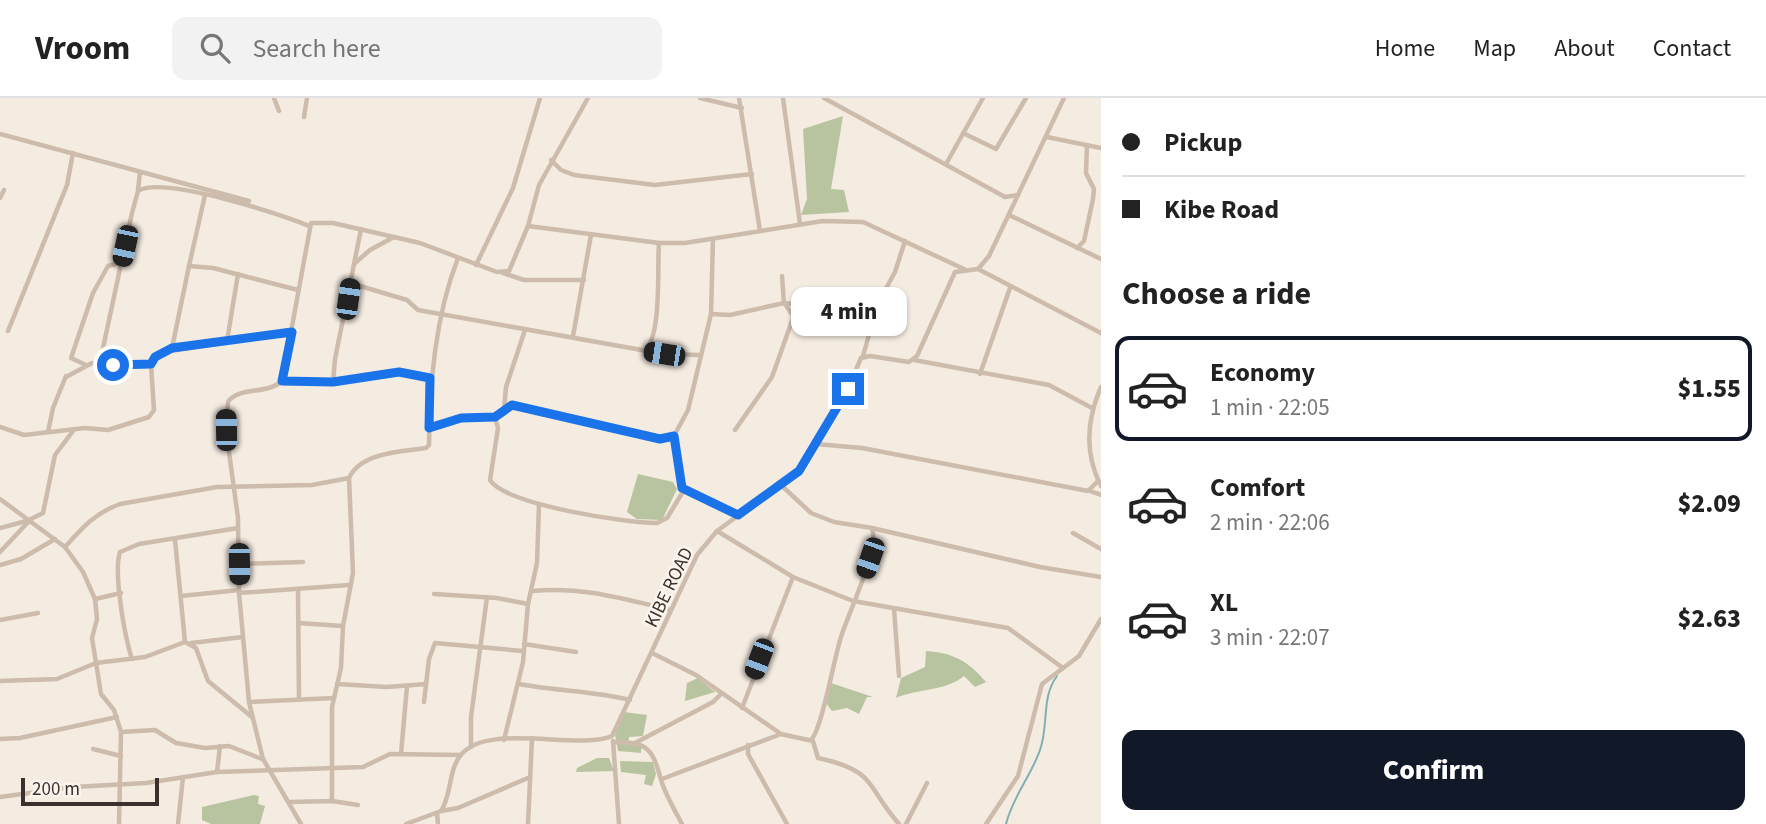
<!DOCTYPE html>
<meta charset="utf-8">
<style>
body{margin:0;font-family:"Source Sans 3",sans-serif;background:#f2f2f2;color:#222;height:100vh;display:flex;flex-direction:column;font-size:26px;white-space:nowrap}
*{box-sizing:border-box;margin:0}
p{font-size:23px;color:#767676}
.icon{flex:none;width:38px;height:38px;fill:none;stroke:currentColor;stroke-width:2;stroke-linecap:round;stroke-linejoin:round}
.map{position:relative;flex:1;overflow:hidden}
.drawer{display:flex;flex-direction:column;background:#fff;width:665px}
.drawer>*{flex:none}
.banner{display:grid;align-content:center;height:154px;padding:0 21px;background:#fff}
.scale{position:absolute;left:21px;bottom:18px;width:138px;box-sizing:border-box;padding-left:7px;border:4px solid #3b302b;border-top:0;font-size:19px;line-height:24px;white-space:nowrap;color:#3b302b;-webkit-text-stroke:5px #fbf5ee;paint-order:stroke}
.end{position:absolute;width:32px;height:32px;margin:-16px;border:9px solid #1a73e8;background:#fff;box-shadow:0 0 0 4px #fff}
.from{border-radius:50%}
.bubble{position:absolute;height:49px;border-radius:14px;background:#fff;box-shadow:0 2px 5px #0004;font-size:23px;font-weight:800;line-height:49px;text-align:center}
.car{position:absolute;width:21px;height:42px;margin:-21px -10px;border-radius:9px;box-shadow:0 0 5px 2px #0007;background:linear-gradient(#222 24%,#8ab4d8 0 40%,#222 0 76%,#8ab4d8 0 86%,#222 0)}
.banner b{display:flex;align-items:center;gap:24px;height:66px;font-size:26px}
.banner b+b{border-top:2px solid #e0e0e0}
.banner i{width:18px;height:18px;background:#222}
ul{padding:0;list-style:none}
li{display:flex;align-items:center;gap:21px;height:105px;margin:0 14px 10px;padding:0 7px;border:4px solid transparent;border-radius:14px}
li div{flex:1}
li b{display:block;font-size:26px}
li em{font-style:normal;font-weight:800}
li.selected{border-color:#111827}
li>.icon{width:63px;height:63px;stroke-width:1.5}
h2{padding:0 21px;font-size:32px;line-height:84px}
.cta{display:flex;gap:14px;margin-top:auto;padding:14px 21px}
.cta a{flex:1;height:80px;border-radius:14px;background:#111827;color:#fff;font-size:28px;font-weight:800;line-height:80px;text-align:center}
header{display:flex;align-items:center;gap:42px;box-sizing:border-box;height:98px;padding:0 35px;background:#fff;border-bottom:2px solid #e0e0e0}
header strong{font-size:33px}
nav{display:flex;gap:38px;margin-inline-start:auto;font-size:24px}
.search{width:490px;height:63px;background:#f2f2f2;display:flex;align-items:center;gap:18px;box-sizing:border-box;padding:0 24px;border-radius:14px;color:#767676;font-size:26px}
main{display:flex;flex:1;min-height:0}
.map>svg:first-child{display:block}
.green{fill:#b8c4a0}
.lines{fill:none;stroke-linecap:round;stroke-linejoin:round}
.stream{stroke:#7fb0b2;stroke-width:2}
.minor{stroke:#cdbbac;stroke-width:4.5}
.route{stroke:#1a73e8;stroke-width:9}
.labels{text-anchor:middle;stroke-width:5;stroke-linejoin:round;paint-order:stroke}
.street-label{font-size:19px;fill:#3b302b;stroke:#fbf5ee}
</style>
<header>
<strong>Vroom</strong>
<div class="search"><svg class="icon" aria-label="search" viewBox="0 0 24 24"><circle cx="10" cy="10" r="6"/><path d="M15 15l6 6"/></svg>Search here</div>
<nav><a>Home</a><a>Map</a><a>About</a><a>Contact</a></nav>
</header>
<main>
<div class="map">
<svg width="1101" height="726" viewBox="0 0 1101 726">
<rect width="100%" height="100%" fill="#f4ebe1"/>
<g class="green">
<polygon points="843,18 831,91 844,92 849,114 801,117 807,101 803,31"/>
<polygon points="638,376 673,384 677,391 662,422 637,421 627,414"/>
<path d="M926,553C954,555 968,563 986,584L975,589L964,578C944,594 919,590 896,600L901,580L925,569Z"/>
<polygon points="698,580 715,594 685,603 687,585"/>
<polygon points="831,585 873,599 867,599 859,616 847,610 832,613 826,605"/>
<polygon points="624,614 647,617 643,638 629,639 628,646 641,649 641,655 618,653 615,637"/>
<polygon points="597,660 609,660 614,673 576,674 577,670"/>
<polygon points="620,663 653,664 656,676 652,688 644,686 646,677 621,674"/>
<polygon points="254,697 259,698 258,706 265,708 260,726 211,726 202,722 202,709"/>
</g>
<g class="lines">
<path class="stream" d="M1006,726C1013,698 1031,678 1040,652C1049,627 1041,599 1057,578"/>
<g class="minor">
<polyline points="274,0 279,13"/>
<polyline points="700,0 742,10"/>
<polyline points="739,0 760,133"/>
<polyline points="783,0 800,126"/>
<polyline points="824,0 1005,99 1018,97"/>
<polyline points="304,19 307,0"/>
<polyline points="963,35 996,51 1026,0"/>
<polyline points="0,36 249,103"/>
<polyline points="1047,39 1101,50"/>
<polyline points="551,62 561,72 574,77 655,87 752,76"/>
<polyline points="946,66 983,0"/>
<polyline points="138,92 140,74"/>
<polyline points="205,97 189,168 213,170 298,192"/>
<polyline points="0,100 4,92"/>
<polyline points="1009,117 1101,161"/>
<polyline points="528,128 659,145 685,145 823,123 863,124 964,171"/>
<polyline points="1077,150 1084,143 1093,101 1094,91 1086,75 1087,47"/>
<polyline points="355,165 370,152 394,139"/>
<polyline points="476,167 513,90 540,0"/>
<polyline points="978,171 1101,235"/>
<polyline points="503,175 524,182 584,182"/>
<polyline points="782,178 784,205 792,216"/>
<polyline points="350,185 407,202 418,212 664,256 700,257"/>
<polyline points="711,216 730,217 784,205 867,213 874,219 863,258"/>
<polyline points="872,216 895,174 905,143"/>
<polyline points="8,233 67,87 73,55"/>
<polyline points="573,238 591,137"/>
<polyline points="227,243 238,176"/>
<polyline points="172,250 189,168"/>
<path d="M645,252C662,238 657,169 659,145"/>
<polyline points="914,262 1049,287 1092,310"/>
<path d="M100,264L132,115L138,93C162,77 280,116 309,128"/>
<polyline points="86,267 71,260 93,195 108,168 122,164"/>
<polyline points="980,276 1010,190"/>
<polyline points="66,279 92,265 151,266"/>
<polyline points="282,283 333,284 399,274 431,280"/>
<polyline points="333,284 335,261 361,131"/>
<path d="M1101,289C1087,321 1084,355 1101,388"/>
<polyline points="504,312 506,289 525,232"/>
<polyline points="495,319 508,308 519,307 660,341 674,338 688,312 711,216 713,141"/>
<polyline points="0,329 24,337 85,330 108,332 149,319 154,312 151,266 164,254 292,234"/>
<path d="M429,330L461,320L495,319L498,330L490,382C506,407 626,425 657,425L667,420L684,392"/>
<polyline points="735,332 772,279 798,206"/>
<polyline points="48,334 53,310 66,278"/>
<polyline points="674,338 682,390 738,417"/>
<polyline points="816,346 862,350 1088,393 1098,383"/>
<polyline points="781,387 811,415 834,424 872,430 1040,469 1101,479"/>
<polyline points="1090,393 1101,397"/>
<polyline points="0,401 65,449 83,474 95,501 97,521 92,540 101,596 114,612 121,634 119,726"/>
<polyline points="0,430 30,422"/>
<polyline points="717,433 793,479 853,503 1008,530 1063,570"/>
<polyline points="1073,435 1101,451"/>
<polyline points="175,442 185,544"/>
<path d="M65,449C82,430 95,415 120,406L217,389L312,387L349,380C361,354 400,354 426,350L429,347C430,284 435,219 458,160"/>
<polyline points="0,454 31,421 43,415 55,357 73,333"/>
<polyline points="239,466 303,464"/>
<polyline points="0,467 21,461 55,441"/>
<polyline points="298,492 299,602"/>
<path d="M532,493C581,488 624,501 671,512"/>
<polyline points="239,495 349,487"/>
<polyline points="434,496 497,500 528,506"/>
<polyline points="181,498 239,492"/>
<polyline points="95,501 121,495"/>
<polyline points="894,511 899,578"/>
<polyline points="0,522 38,515"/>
<polyline points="298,525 343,528"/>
<polyline points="191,545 243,539"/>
<polyline points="524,546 576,554"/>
<polyline points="652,555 696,577 781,636"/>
<path d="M132,561C125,540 113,474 120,454L139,446L238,430"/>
<polyline points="0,583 57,581 96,565 145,559 185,544 196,550 208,583 252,619"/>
<polyline points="337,586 387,589 426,586"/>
<path d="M519,586C556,593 594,593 630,602"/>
<polyline points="249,604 334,600"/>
<polyline points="424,604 429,561 435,545 523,553"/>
<polyline points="742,610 793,479"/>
<polyline points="121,634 155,632 176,645 205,650 229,648 262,661"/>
<polyline points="0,641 20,640 117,619"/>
<polyline points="504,642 523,564 528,506 537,465 539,406"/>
<path d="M811,642C822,631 834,560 841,539C848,516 880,450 872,431"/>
<polyline points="613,643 619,726"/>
<path d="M613,644C650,643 653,653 662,685C667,699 675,713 682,726"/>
<polyline points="635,645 713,604 721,596"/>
<polyline points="748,647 748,656 787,726"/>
<polyline points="471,649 471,619 487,499"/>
<polyline points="93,651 121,658"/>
<polyline points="401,656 407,588"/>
<polyline points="217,674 220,648"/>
<path d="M662,681L781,636L813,643L818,660C877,673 865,687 899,726"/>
<polyline points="0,699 74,689 146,685 217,674 363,669 390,656 461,657"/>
<polyline points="332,703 332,609 341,570 343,528 353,475 349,380"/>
<polyline points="290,704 332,703 358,707"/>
<polyline points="441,713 458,710 528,680"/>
<polyline points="437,715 438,726"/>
<polyline points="178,726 183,679"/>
<path d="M301,726L263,661L249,604L239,495L238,420L226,332L228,304C239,288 267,297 282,283L311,125H333L420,145L497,174L509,173L528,128L539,87L588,0"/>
<path d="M406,726L441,713C452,696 448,674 460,658C486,623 578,653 612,638L697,457L717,433L799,373L844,300L861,260L870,258L909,264L917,258L955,174L978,171L989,158L1064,0"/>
<polyline points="528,726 532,640"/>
<polyline points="906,726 927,685"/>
<polyline points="986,726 1018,678 1042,586 1079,558 1101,521"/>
</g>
</g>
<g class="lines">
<polyline class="route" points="113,267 151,266 155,259 172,250 292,234 282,283 333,284 399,274 430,280 429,330 461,320 495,319 512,307 660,341 674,338 682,390 738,417 799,373 848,291"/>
</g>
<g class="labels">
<g class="street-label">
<text transform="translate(668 489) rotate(-64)" y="7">KIBE ROAD</text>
</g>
</g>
</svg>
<div class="scale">200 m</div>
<i class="end from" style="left:113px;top:267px"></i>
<i class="end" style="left:848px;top:291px"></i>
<div class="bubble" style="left:791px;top:189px;width:116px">4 min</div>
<i class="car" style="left:125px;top:148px;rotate:192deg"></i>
<i class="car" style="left:348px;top:201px;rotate:8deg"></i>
<i class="car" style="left:664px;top:256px;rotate:279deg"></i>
<i class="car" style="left:226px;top:332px;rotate:359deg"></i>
<i class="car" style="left:870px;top:460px;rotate:199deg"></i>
<i class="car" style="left:239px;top:466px;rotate:179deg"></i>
<i class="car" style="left:759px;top:561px;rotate:201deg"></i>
</div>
<section class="drawer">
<div class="banner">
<b><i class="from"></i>Pickup</b>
<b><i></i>Kibe Road</b>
</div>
<h2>Choose a ride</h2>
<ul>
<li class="selected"><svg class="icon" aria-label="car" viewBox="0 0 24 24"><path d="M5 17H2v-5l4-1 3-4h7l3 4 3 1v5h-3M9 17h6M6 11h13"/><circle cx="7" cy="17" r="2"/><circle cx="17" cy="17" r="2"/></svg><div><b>Economy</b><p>1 min · 22:05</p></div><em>$1.55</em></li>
<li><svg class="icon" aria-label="car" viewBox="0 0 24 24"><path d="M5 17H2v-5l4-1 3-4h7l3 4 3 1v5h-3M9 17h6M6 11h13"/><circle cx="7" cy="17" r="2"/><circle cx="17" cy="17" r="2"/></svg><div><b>Comfort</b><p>2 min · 22:06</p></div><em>$2.09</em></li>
<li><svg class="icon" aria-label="car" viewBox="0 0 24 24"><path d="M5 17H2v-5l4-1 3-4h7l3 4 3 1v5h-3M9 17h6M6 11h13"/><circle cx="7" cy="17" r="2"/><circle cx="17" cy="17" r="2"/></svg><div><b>XL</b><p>3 min · 22:07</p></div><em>$2.63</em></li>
</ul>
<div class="cta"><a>Confirm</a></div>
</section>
</main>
